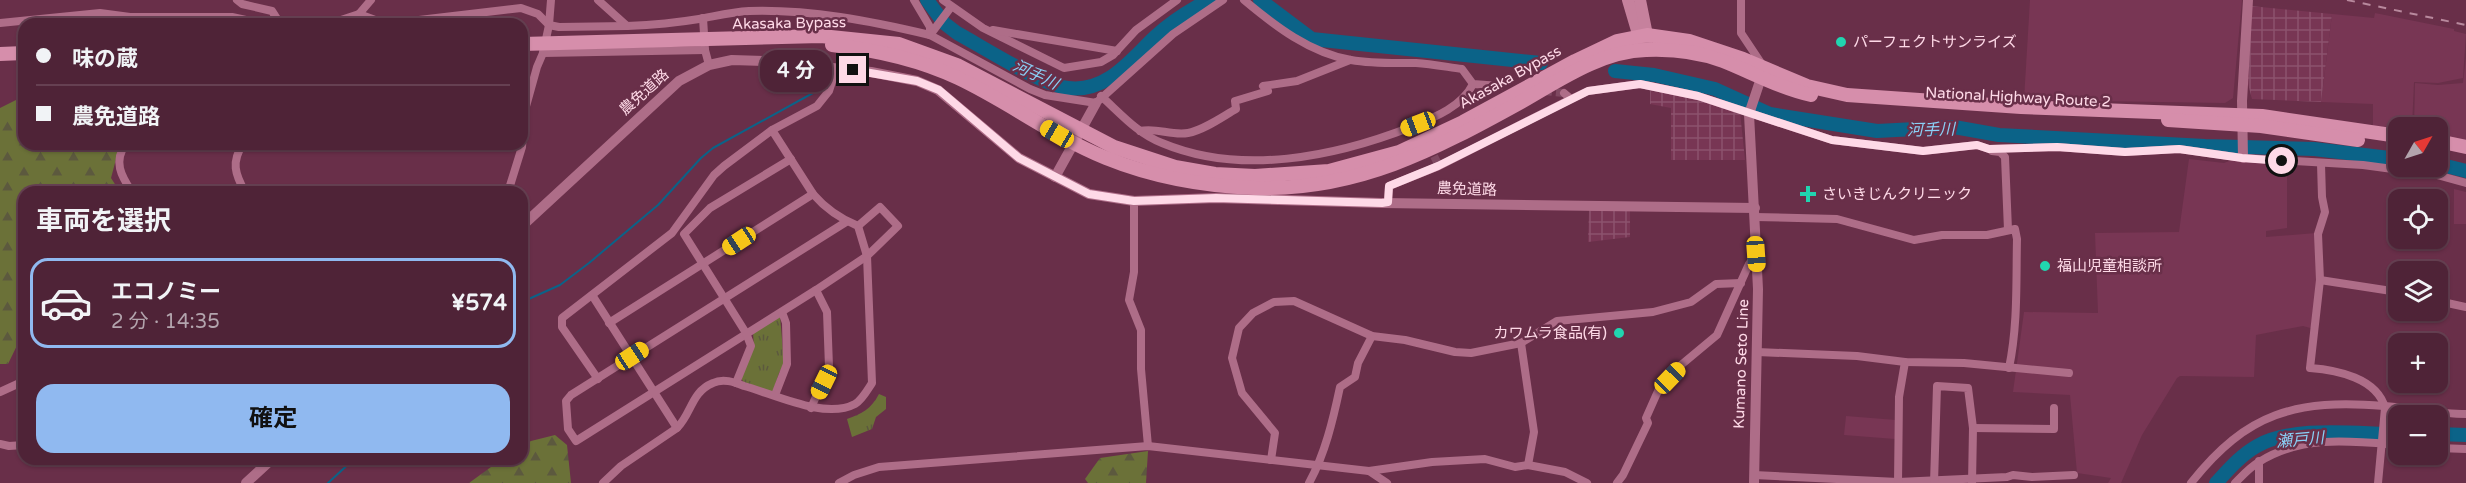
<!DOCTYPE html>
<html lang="ja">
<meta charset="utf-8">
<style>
body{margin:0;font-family:"Varela Round","Noto Sans JP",sans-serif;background:#592f42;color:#f1f3f6;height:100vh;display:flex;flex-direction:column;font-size:22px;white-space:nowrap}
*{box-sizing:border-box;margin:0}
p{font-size:20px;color:#b3a4ad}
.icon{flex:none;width:33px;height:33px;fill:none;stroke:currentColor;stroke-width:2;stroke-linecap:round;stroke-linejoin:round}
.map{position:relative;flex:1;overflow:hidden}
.side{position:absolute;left:18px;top:186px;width:510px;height:279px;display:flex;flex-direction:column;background:#4f2337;border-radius:18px;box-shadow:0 2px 4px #0004,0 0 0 2px #664052}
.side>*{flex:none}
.hud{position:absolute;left:18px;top:18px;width:510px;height:132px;border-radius:18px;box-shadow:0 2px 4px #0004,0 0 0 2px #664052;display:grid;align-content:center;height:132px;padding:0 18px;background:#4f2337}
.needle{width:39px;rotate:51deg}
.controls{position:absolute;left:2388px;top:117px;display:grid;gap:12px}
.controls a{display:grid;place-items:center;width:60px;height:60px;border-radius:12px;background:#4f2337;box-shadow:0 2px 4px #0004,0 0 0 2px #664052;font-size:30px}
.end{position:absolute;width:27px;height:27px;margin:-14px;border:8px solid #fed9e7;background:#111;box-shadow:0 0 0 3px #111}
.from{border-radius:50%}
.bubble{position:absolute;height:42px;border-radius:18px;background:#4f2337;box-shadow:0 2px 4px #0004,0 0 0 2px #664052;font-size:20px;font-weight:700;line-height:42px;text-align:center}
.car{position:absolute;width:18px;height:36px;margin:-18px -9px;border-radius:8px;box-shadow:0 0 4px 2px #0007;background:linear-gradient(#f5c518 24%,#345 0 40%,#f5c518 0 76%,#345 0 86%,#f5c518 0)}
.hud b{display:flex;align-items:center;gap:21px;height:57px;font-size:22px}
.hud b+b{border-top:2px solid #664052}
.hud i{width:15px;height:15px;background:#f1f3f6}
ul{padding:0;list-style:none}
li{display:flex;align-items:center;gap:18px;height:90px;margin:0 12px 9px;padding:0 6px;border:3px solid transparent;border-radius:18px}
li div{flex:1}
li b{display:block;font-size:22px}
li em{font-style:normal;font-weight:700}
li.on{border-color:#90b9f0}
li>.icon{width:54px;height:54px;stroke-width:1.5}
h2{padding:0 18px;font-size:27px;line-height:72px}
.primary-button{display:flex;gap:12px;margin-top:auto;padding:12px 18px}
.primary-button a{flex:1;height:69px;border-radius:18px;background:#90b9f0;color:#111;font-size:24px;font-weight:700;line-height:69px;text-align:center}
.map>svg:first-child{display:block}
.built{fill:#783654}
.industrial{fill:url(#industrial-grid)}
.forest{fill:url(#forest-firs)}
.park{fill:url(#park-tufts)}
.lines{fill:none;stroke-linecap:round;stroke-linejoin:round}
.stream{stroke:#0b6388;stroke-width:2}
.river{stroke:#0b6388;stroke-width:14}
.street-tunnel{stroke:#7f4861;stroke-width:8;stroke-dasharray:8 4;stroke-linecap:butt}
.street{stroke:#ae6d88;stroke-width:8}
.secondary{stroke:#ae6d88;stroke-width:10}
.primary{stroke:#c6819d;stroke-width:12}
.highway{stroke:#d68eab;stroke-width:14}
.rail{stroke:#b8899d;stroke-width:2;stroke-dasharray:8 8;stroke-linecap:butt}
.route{stroke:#fed9e7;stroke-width:8}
.poi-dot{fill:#21d5b0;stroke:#692f49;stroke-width:2}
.labels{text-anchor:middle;stroke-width:5;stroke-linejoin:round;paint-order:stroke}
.street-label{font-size:15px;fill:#fed9e7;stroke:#692f49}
.poi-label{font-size:15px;fill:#fed9e7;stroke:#692f49;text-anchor:start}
.water-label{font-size:16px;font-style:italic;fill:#8ad0f6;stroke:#692f49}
</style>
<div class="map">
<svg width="2466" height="483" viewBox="0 0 2466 483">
<defs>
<pattern id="industrial-grid" width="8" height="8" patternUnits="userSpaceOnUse" patternTransform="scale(1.5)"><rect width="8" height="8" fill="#783654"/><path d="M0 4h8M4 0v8" fill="none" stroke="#8c526d"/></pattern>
<pattern id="forest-firs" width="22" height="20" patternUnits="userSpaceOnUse" patternTransform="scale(1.5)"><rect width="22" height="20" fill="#6b7138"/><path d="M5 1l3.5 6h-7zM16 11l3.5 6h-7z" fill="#5c593e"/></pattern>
<pattern id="park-tufts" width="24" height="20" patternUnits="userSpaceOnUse" patternTransform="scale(1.5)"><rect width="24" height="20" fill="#6b7138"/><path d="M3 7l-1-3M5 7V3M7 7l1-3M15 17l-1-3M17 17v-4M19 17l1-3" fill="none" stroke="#5c593e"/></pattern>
</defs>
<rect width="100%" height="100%" fill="#692f49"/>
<g class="built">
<polygon points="2030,0 2242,0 2233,98 2225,103 2024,100"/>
<polygon points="2375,13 2454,29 2454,31 2466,34 2463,78 2438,83 2414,82 2412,127 2398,128 2398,130 2373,126 2373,104 2321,102 2332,14 2374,18"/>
<polygon points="2466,57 2466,142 2438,137 2438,128 2414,128 2415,83 2438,85 2463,83"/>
<polygon points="2189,159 2224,163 2232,160 2252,161 2287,166 2287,228 2266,231 2266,237 2316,233 2318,279 2314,329 2303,326 2256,335 2254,377 2180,376 2177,378 2142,435 2121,483 2108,483 2111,478 2077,473 2070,395 2013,392 2024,312 2098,313 2095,233 2179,232"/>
<polygon points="2454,189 2466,192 2466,224 2454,224"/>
<polygon points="1846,416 1896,420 1895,439 1844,435"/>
</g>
<g class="industrial">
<polygon points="2251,6 2332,14 2321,102 2252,99 2248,84"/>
<polygon points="1650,91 1691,97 1740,112 1745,160 1671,160 1671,108 1650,104"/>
<polygon points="1589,210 1630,210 1630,237 1588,242"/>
</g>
<g class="forest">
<polygon points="24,96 24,144 120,144 111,178 120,192 24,192 24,331 8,364 0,364 0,108"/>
<polygon points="555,435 567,445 571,483 469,483 502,459 522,459 522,446 531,441"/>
<polygon points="1148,451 1146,483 1088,483 1085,479 1100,458"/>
</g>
<g class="park">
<polygon points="780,315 784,364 779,373 773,391 769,391 744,383 741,378 754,348 753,332"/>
<path d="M879,394L886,397V409L876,417L872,429L852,437L847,419C862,414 871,409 879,394Z"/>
</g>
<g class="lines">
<g class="stream">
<polyline points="522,302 560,285 589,263 658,205 701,158 713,148 822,88"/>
<polyline points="328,483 354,459"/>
</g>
<g class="river">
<path d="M927,0L944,23L957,33C983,47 1042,85 1068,88C1107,93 1131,59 1156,36C1172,21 1190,10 1209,0"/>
<polyline points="1260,0 1312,39 1541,63"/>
<polyline points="1615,71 1654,75 1715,89 1770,114 1877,131 1954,127 1999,135 2205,146 2314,149 2398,159"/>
<polyline points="2438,164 2466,171"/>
<polyline points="2438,434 2466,435"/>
<path d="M2216,483C2229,469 2241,455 2257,446C2293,425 2358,434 2398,434"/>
</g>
<g class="street-tunnel">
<polyline points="1544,91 1564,93"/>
<polyline points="1418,124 1439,166"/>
</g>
<g class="street">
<polyline points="237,0 242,4 272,11 279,22"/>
<path d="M598,0L627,26C651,25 675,23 699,19C716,16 732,12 749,11C810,9 871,21 930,35L1030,89L1045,95L1096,103L1173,34L1223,0"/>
<polyline points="914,0 930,27 930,35"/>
<polyline points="943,0 983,28 1064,68 1101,62 1113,55 1136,30 1177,0"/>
<path d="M1244,0C1275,26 1310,53 1351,60C1373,64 1394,63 1416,63C1431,64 1447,67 1462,69L1473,84L1500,86"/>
<polyline points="1741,0 1741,33 1763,66"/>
<polyline points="359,14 371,0"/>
<polyline points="703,18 705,50 709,65"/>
<polyline points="0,23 100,13 130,17 232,17 256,22 335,22 359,14 378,21 419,20 521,8 538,14 549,25 559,27 627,26"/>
<polyline points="993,30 1117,51"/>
<polyline points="930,35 951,7"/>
<polyline points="543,53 705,50"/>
<polyline points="1564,93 1571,99 1588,91 1640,84 1698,96 1832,140 1923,151 1977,145 1989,149 2057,147 2125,152 2179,149 2243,158 2363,165 2437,175 2466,183"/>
<path d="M1101,96C1120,113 1138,134 1162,143C1241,176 1334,157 1411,127C1433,118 1462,107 1473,84"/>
<path d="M1140,131C1156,127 1171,136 1188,133C1204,130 1222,117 1236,109L1235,101L1268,91L1263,86L1297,81L1350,60"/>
<path d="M126,144C113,161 121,176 132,192"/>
<path d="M243,144C231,162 235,174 245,192"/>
<polyline points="1992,151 2000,152 2005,157 2008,230"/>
<polyline points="508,192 522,147 525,110 537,67 543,53 549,25 551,0"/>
<polyline points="1134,201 1134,272 1129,300 1141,330 1141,369 1148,446"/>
<polyline points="1388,202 1389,186 1439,166 1571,99"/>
<path d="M1755,217L1837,219L1914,240L1942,235H1987L2015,229L2017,239C2016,282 2018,325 2009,368"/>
<polyline points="846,222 571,395 566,401 568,429 576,441 816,290 867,256 898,226 880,207 858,226"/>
<polyline points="2320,280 2318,234 2325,212 2322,197 2321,164"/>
<polyline points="592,295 677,428"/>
<polyline points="2438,301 2466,307"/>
<polyline points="609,323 813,194"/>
<polyline points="1521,343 1534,432 1528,465"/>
<polyline points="1757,352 1857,356 1905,362 1964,363 2069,373"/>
<polyline points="598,379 562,327 562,318 672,233 714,175 724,166 772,130 817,106 829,91 836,69"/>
<polyline points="736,383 751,346 746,333 684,234 710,208 791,159"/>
<polyline points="0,392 24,381"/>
<polyline points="775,395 787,364 786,323 782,312"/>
<polyline points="811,408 829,367 827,312 816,290"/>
<polyline points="1973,428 2054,429 2054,408"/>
<polyline points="0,444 9,446 24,445"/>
<polyline points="2438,448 2466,449"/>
<polyline points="1271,460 1275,433 1242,393 1232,358 1239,328 1253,313 1274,302 1294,301 1372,336 1405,340 1455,352 1471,353 1521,343 1557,321 1653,312 1691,302 1716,284 1741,283"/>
<polyline points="1369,471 1432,462 1485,459 1515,467 1528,465 1565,472 1587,483"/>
<polyline points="1754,475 1898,482 2007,477 2013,475 2032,477 2074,475"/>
<path d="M603,483L621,466L677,428C692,413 691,392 713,383C723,378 734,382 744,386C774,394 825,420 855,404C862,400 868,389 872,383L867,256L858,226C841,219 825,208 813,194L772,130"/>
<polyline points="839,483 854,475 879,467 1148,446 1369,471 1387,483"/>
<path d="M1309,483C1325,454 1333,420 1340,387L1355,377L1358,363L1372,336"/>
<polyline points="1617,483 1623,475 1648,423 1646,418 1658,391 1681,365 1717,335 1749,264 1756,254"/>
<polyline points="1898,483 1899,397 1905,362"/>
<polyline points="1934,483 1937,386 1968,388 1973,428 1972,483"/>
<path d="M2191,483C2247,412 2296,399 2384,406C2411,408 2438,414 2466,414"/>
<path d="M2235,483C2242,476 2250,467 2259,462C2301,435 2352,441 2398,445"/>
<polyline points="2259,483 2259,461"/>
<path d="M2378,483L2385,408C2377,378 2337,370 2310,368L2320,280L2398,292"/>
</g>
<g class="secondary">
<polyline points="2243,158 2242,101 2248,0"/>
<polyline points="1055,177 1096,103"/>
<polyline points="522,226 679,81 709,65 732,60 765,61 871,72 917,81 938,90 1019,158 1089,194 1134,201 1216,198 1382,203 1755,208"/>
<polyline points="246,483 272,459"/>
<polyline points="1754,483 1758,289 1749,114 1763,72"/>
</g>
<g class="primary">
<polyline points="1628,0 1641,44"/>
<polyline points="1640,0 1647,35 1646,43"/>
</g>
<g class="highway">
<polyline points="522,44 821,36 899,44 957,65 1114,147 1175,167 1215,174 1255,176 1329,171 1399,152 1463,122 1575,61 1617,41 1647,35 1689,41 1743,59 1807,86 1847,95 2021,107 2262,116 2398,136"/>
<path d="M832,45C876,50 918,59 958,78C1009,102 1054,137 1106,158C1153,177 1204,186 1254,188C1357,191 1434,150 1521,102C1558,81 1601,51 1646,50C1671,49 1699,52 1723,61C1753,73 1780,88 1811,95"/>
<polyline points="0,54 24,53"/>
<polyline points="2168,120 2261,126 2358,140"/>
<polyline points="2438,141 2466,147"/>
</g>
<polyline class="rail" points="2347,0 2466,25"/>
</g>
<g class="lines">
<polyline class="route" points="853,70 917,81 939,90 1019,158 1089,194 1134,201 1216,198 1382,203 1388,202 1389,186 1438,166 1588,91 1640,84 1698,96 1832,140 1923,151 1977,145 1989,149 2057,147 2125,152 2179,149 2242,158 2282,161"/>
</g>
<g class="poi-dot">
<circle cx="1841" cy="42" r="6"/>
<path d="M1805 185h6v6h6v6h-6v6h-6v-6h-6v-6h6z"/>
<circle cx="2045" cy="266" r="6"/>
<circle cx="1619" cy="333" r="6"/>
</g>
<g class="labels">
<g class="street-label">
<text transform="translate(789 23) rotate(-1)" y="5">Akasaka Bypass</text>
<text transform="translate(1510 77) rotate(-29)" y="5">Akasaka Bypass</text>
<text transform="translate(644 92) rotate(-42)" y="5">農免道路</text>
<text transform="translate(2018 97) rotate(3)" y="5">National Highway Route 2</text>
<text transform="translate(1467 189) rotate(2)" y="5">農免道路</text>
<text transform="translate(1741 364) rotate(-88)" y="5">Kumano Seto Line</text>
</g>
<g class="poi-label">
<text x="1853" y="47">パーフェクトサンライズ</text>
<text x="1822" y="199">さいきじんクリニック</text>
<text x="2057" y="271">福山児童相談所</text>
<text x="1607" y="338" text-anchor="end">カワムラ食品(有)</text>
</g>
<g class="water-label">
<text transform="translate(1036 74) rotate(25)" y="6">河手川</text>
<text transform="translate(1931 129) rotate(-1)" y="6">河手川</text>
<text transform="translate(2300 439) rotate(-5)" y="6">瀬戸川</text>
</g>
</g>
</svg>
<div class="controls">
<a><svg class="needle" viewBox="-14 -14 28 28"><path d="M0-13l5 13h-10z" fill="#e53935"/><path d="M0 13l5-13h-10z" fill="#b3a4ad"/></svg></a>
<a><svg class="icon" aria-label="locate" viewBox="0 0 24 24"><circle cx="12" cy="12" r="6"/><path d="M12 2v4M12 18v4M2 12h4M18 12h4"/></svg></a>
<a><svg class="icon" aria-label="layers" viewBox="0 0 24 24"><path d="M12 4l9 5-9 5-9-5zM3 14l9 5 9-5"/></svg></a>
<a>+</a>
<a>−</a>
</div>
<i class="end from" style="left:2282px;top:161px"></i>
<i class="end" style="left:853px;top:70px"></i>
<div class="bubble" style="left:760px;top:50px;width:72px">4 分</div>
<i class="car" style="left:1418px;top:124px;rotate:249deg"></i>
<i class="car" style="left:1057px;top:134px;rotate:300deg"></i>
<i class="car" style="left:739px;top:241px;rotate:237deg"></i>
<i class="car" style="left:1756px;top:254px;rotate:176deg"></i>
<i class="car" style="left:632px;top:356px;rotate:57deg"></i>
<i class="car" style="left:1670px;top:378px;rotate:44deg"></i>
<i class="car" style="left:824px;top:382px;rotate:206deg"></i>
<div class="hud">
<b><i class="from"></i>味の蔵</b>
<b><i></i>農免道路</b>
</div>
<section class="side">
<h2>車両を選択</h2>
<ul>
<li class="on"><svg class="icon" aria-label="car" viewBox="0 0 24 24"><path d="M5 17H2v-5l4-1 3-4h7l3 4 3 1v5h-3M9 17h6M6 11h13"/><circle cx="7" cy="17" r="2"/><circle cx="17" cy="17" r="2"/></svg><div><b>エコノミー</b><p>2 分 · 14:35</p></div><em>¥574</em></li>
</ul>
<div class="primary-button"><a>確定</a></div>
</section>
</div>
